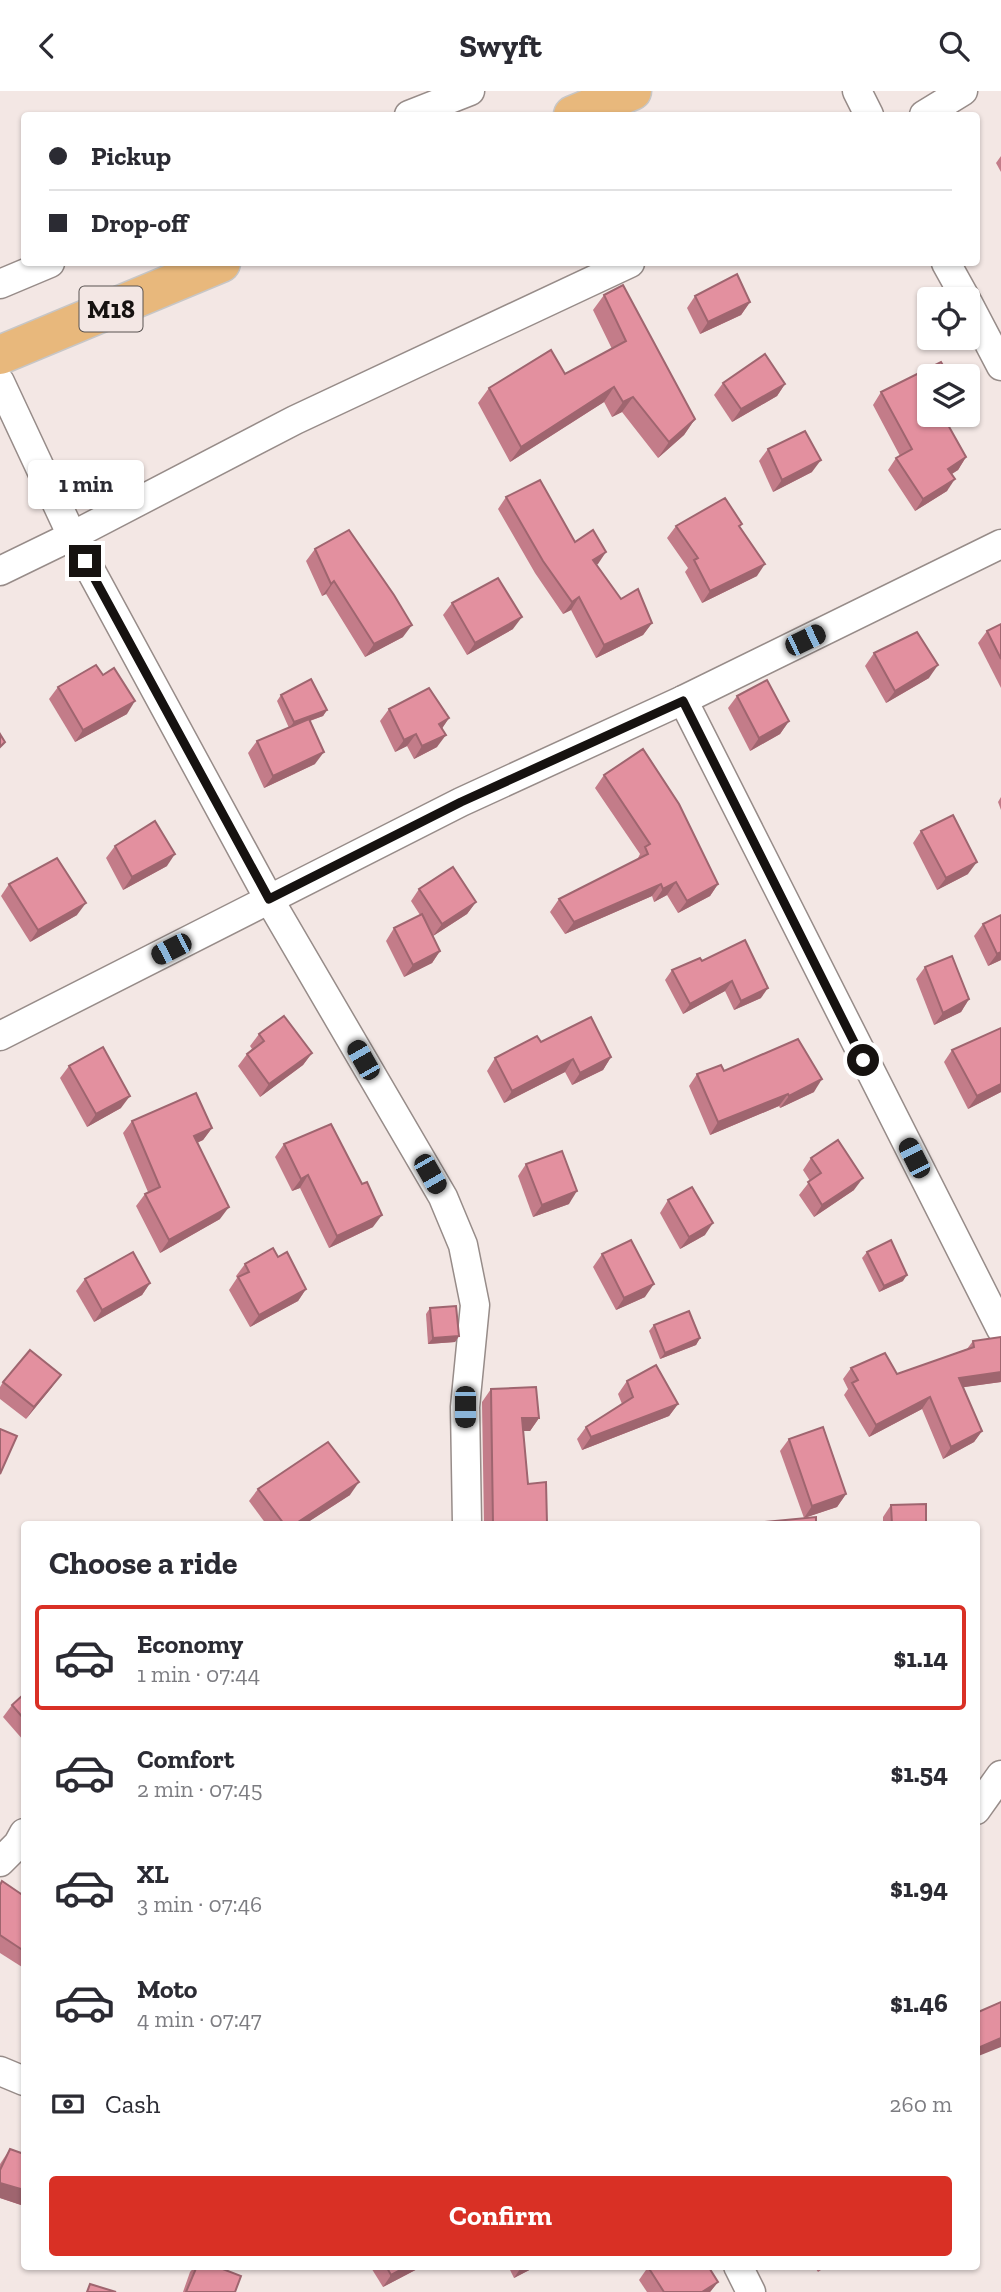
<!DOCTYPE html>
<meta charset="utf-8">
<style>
body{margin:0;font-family:"Zilla Slab",serif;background:#f2f2f3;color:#2b2b33;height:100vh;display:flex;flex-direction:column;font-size:26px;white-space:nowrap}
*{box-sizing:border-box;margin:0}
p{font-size:23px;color:#7c7c81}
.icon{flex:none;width:38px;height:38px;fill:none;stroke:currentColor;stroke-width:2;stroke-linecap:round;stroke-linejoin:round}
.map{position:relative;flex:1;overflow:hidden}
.drawer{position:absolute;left:21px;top:1430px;width:959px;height:749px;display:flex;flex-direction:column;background:#fff;border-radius:7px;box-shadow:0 2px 5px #0004}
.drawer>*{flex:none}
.hud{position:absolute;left:21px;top:21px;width:959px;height:154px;border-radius:7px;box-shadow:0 2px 5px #0004;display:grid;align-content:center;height:154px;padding:0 28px;background:#fff}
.controls{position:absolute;left:917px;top:196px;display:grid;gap:14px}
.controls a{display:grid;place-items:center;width:63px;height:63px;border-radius:7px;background:#fff;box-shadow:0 2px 5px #0004;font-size:35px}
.end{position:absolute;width:32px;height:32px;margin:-16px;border:9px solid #161210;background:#fff;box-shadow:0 0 0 4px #fff}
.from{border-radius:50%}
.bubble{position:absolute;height:49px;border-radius:7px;background:#fff;box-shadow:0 2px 5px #0004;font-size:23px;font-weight:800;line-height:49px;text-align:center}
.car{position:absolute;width:21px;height:42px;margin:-21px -10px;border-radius:9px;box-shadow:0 0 5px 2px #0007;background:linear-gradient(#222 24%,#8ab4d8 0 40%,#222 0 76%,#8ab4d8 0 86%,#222 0)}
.hud b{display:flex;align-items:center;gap:24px;height:66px;font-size:26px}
.hud b+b{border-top:2px solid #e1e1e2}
.hud i{width:18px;height:18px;background:#2b2b33}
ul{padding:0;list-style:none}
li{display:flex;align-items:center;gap:21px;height:105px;margin:0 14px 10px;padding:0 14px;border:4px solid transparent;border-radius:7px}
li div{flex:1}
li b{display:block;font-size:26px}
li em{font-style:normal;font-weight:800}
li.on{border-color:#d93025}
li>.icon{width:63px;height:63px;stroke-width:1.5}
h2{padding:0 28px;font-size:32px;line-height:84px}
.pay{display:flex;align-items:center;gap:18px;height:77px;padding:0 28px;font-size:26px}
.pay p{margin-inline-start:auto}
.primary-button{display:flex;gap:14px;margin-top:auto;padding:14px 28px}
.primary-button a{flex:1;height:80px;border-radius:7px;background:#d93025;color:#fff;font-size:28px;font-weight:800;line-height:80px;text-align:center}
header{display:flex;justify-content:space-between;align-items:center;height:91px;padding:0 28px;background:#fff;font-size:32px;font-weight:800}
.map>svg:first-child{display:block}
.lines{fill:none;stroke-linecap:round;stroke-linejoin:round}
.minor-casing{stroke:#978c89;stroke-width:31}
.primary-casing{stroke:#c7c6c6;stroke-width:41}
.minor{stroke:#fff;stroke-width:28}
.primary{stroke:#e8b87c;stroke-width:38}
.wall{fill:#c37c89}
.shaded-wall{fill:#9f656f}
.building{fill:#e3909f;stroke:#9f656f;stroke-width:2}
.route{stroke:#161210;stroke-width:9}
.labels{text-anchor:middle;stroke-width:6;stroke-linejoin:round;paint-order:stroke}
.shield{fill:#f3e7e4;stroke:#585250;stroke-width:2}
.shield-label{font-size:26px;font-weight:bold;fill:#161210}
</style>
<header><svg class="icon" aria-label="back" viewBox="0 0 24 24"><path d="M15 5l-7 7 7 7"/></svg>Swyft<svg class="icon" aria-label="search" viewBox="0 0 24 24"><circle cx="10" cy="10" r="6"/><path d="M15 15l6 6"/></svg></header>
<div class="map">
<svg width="1001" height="2201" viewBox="0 0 1001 2201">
<rect width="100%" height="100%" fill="#f3e7e4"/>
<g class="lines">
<defs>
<g id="minor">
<polyline points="857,0 869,24"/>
<polyline points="409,24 470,0"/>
<polyline points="924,24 963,0"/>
<polyline points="946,172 966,208"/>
<polyline points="0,193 50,172"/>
<polyline points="968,212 1001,275"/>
<polyline points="0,291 72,445 269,808 443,1106 463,1154 475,1214 465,1316 467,1433"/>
<polyline points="0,480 72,445 295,329 630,172"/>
<polyline points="683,609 1001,1238"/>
<polyline points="0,945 461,711 683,609 1001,453"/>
<polyline points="976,1719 1001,1684"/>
<polyline points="0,1771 18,1753 24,1742"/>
<polyline points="0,1980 24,1990"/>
<polyline points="738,2175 751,2201"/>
</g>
<g id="primary">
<polyline points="573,24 632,0"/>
<polyline points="0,264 221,172"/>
</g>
</defs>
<use href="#minor" class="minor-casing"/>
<use href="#primary" class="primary-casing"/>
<use href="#minor" class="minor"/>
<use href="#primary" class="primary"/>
</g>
<g class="wall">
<polygon points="1001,65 1001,81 996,72"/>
<polygon points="604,204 695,328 684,344 658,367 622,321 612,326 604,311 510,371 478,312 489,297 565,283 612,258 593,219"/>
<polygon points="695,205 750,211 741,224 700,243 687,217"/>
<polygon points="723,292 785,293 777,305 732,331 714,304"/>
<polygon points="881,301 955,325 946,330 966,366 958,379 952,383 947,400 915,420 888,379 896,367 900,365 873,314"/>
<polygon points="768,358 812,381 773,401 759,370"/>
<polygon points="506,406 575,451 606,461 596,474 621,508 652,532 643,544 596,567 571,519 563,523 535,482 498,418"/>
<polygon points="676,435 740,436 757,485 702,512 685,481 688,477 667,447"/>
<polygon points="315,458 403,546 365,566 326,503 322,505 306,470"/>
<polygon points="452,512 513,538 467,564 443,524"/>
<polygon points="1001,533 1001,597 978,552 987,540"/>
<polygon points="874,562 929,587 886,612 865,575"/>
<polygon points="58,596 127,623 75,651 49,608"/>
<polygon points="281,604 327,619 323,625 310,630 315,673 264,697 248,662 257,650 289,637 277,610"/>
<polygon points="737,605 789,630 780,643 750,660 728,617"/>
<polygon points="389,618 449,627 442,637 437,656 414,668 407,655 395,661 380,630"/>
<polygon points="604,684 718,793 710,805 678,822 667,804 654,811 652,805 565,843 550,821 559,808 637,769 640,763 595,697"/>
<polygon points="1001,706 1001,719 998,711"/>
<polygon points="921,740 968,783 937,799 913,752"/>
<polygon points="115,755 167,775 123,799 106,767"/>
<polygon points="9,793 77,824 30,851 1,805"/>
<polygon points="419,798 476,811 467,823 433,845 440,860 432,872 404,886 386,850 394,837 420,824 411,810"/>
<polygon points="983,833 1001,869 988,875 974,845"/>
<polygon points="702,870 761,907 734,919 725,900 683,923 665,889 672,879"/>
<polygon points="925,876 969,908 961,921 934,934 916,888"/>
<polygon points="259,943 312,962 303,974 260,1006 238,975 247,963 252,958 250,955"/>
<polygon points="952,959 1001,1001 968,1018 944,971"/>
<polygon points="611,966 603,979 572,994 565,981 504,1012 487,980 495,967"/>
<polygon points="69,975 121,1017 87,1036 60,987"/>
<polygon points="724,980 814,1001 780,1017 779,1015 710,1044 689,995 697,983"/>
<polygon points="132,1030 212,1037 203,1049 197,1052 220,1128 160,1162 136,1115 145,1103 148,1101 123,1042"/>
<polygon points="284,1053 373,1136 329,1157 300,1097 292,1100 275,1066"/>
<polygon points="811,1067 854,1099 814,1126 799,1104 810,1090 803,1079"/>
<polygon points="526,1073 569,1113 533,1126 518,1085"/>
<polygon points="668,1109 705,1144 680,1158 660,1122"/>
<polygon points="867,1161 903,1190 879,1201 862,1167"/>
<polygon points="602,1163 645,1206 616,1219 593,1176"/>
<polygon points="278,1166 306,1198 298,1210 250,1236 229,1199 237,1187 236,1185 245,1173"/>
<polygon points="85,1188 150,1192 142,1204 94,1231 76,1200"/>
<polygon points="430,1217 459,1245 455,1251 428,1253 426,1223"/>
<polygon points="654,1234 700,1247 696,1254 660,1268 649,1240"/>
<polygon points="1001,1246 1001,1291 963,1296 982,1340 974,1351 943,1368 922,1318 869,1346 844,1304 848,1298 843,1288 851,1277 897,1283 967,1258 973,1250"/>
<polygon points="627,1290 678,1313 669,1325 582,1359 577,1348 586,1336 622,1313 618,1303"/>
<polygon points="3,1291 52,1296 26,1328 0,1308 0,1296"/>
<polygon points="491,1298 539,1327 530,1340 523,1340 528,1393 547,1433 484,1433 482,1311"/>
<polygon points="789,1348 846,1403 837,1416 804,1427 780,1360"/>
<polygon points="258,1398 350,1404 305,1433 266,1433 249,1410"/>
<polygon points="891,1414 926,1433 883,1433 883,1426"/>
<polygon points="24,1603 24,1650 3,1626 12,1614"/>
<polygon points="0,1794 24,1805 24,1873 22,1876 0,1862"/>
<polygon points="10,2058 24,2063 24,2115 0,2107 0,2073"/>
<polygon points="195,2175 215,2175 235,2201 183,2201 190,2181"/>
<polygon points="370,2175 423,2175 383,2196"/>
<polygon points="508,2175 537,2175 514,2187"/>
<polygon points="814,2175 827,2175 818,2181"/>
<polygon points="648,2176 718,2191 710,2201 647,2201 639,2189"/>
</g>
<g class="shaded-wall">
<polygon points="750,211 741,224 700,243 708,231"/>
<polygon points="785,293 777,305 732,331 741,318"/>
<polygon points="614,296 604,311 510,371 521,356"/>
<polygon points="633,306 622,321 612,326 623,311"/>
<polygon points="945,324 955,324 934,338 943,325"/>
<polygon points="695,328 684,344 658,367 669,351"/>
<polygon points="966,366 958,379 940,390 948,378"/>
<polygon points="821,369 812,381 773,401 782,389"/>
<polygon points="955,388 947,400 915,420 923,408"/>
<polygon points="606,461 598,473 584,482 593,469"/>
<polygon points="765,473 757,485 702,512 710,500"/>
<polygon points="334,490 326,503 322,505 331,493"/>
<polygon points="579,506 571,519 563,523 572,511"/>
<polygon points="522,526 513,538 467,564 475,552"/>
<polygon points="652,532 643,544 596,567 604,554"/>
<polygon points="412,534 403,546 365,566 374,553"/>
<polygon points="938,574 929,587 886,612 895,600"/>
<polygon points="135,610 127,623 75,651 83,639"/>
<polygon points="327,619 323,625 289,637 294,631"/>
<polygon points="449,627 441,639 439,633"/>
<polygon points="789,630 780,643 750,660 759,647"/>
<polygon points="416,643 407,655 395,661 404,649"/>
<polygon points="446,644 437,656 414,668 422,655"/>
<polygon points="324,661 315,673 264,697 273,685"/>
<polygon points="175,763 167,775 123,799 132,786"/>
<polygon points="977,771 968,783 937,799 946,787"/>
<polygon points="676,791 667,804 654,811 663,798"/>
<polygon points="661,793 652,805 565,843 574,831"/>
<polygon points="718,793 710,805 678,822 687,810"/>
<polygon points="476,811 467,823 433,845 442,833"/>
<polygon points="86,812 77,824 30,851 38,839"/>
<polygon points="440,860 432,872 404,886 413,874"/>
<polygon points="1001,861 1001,869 988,875 997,863"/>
<polygon points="732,890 725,900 683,923 690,913"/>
<polygon points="768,897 761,907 734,919 741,910"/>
<polygon points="969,908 961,921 934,934 943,922"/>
<polygon points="312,962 303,974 260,1006 269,993"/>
<polygon points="611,966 603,979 572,994 580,982"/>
<polygon points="573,968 565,981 504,1012 512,1000"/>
<polygon points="822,988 814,1001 780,1017 789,1005"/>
<polygon points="1001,993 1001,1001 968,1018 977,1005"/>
<polygon points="788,1003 779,1015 710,1044 718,1031"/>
<polygon points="130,1005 121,1017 87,1036 96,1023"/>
<polygon points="212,1037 203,1049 185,1057 194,1045"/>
<polygon points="308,1084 300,1097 292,1100 301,1088"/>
<polygon points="863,1087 854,1099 814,1126 822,1114"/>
<polygon points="577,1100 569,1113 533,1126 542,1114"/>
<polygon points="229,1116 220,1128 160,1162 169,1149"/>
<polygon points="382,1124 373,1136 329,1157 337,1145"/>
<polygon points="713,1132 705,1144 680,1158 689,1146"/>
<polygon points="907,1184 903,1190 879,1201 884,1195"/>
<polygon points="150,1192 142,1204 94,1231 102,1219"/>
<polygon points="654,1193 645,1206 616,1219 624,1207"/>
<polygon points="306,1198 298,1210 250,1236 259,1224"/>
<polygon points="459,1245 455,1251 428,1253 433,1247"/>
<polygon points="700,1247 696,1254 660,1268 665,1262"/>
<polygon points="1001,1281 1001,1291 951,1298 959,1287"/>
<polygon points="61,1284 52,1296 26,1328 34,1316"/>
<polygon points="930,1306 922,1318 869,1346 876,1334"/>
<polygon points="678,1313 669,1325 582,1359 591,1346"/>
<polygon points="522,1327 539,1327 530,1340 514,1340"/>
<polygon points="982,1340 974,1351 943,1368 951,1356"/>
<polygon points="359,1391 350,1404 305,1433 295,1433"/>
<polygon points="846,1403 837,1416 804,1427 812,1415"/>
<polygon points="1001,1947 1001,1956 976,1966 976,1959 978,1957"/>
<polygon points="0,2092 24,2099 24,2115 0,2107"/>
<polygon points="408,2175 423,2175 383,2196 391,2184"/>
<polygon points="522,2175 537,2175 514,2187"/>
<polygon points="718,2191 710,2201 702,2201"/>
</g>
<g class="building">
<polygon points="737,183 750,211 708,231 695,205"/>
<polygon points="623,194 695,328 669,351 633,306 623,311 614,296 521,356 489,297 551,259 565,283 626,250 604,204"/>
<polygon points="765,263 785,293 741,318 723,292"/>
<polygon points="941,271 949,285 929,285 929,324 945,324 943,325 966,366 948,378 955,388 923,408 896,367 912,358 881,301"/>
<polygon points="805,340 821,369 782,389 768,358"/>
<polygon points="540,389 575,451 593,439 606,461 593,469 621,508 638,498 652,532 604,554 579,506 572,511 543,470 506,406"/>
<polygon points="725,407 742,433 739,435 765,473 710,500 694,469 698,467 676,435"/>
<polygon points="349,439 394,504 412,534 374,553 334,490 331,493 315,458"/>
<polygon points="498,487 522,526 475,552 452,512"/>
<polygon points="1001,533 1001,568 987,540"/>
<polygon points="917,541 938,574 895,600 874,562"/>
<polygon points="96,574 103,584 114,577 135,610 83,639 58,596"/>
<polygon points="311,588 327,619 294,631 281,604"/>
<polygon points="767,589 789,630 759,647 737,605"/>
<polygon points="429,597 449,627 439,633 446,644 422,655 416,643 404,649 389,618"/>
<polygon points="309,628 324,661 273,685 257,650"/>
<polygon points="0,643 5,651 0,656"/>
<polygon points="643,658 679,713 718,793 687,810 676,791 663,798 661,793 574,831 559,808 648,763 645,756 650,753 604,684"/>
<polygon points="953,724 977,771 946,787 921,740"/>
<polygon points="155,730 175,763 132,786 115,755"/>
<polygon points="57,767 86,812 38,839 9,793"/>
<polygon points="453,776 476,811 442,833 419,798"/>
<polygon points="422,823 440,860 413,874 394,837"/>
<polygon points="1001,824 1001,861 997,863 983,833"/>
<polygon points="745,849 768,897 741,910 732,890 690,913 672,879 700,867 702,870"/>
<polygon points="952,865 969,908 943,922 925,876"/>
<polygon points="284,925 312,962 269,993 247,963 264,950 259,943"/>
<polygon points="591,926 611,966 580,982 573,968 512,1000 495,967 537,945 541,951"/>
<polygon points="1001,937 1001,993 977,1005 952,959"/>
<polygon points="798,948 822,988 789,1005 788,1003 718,1031 697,983 721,974 724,980"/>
<polygon points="103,956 130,1005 96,1023 69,975"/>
<polygon points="196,1002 212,1037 194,1045 229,1116 169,1149 145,1103 160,1096 132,1030"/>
<polygon points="331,1033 362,1093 367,1091 382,1124 337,1145 308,1084 301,1088 284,1053"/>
<polygon points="838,1049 863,1087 822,1114 808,1091 821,1082 811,1067"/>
<polygon points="562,1060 577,1100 542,1114 526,1073"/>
<polygon points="692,1096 713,1132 689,1146 668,1109"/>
<polygon points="631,1149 654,1193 624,1207 602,1163"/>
<polygon points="891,1149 907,1184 884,1195 867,1161"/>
<polygon points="273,1157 278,1166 287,1161 306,1198 259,1224 238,1186 249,1181 245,1173"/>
<polygon points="133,1161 150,1192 102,1219 85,1188"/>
<polygon points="456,1215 459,1245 433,1247 430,1217"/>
<polygon points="689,1220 700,1247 665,1262 654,1234"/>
<polygon points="1001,1246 1001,1281 959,1287 982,1340 951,1356 930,1306 876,1334 852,1292 858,1289 851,1277 885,1262 897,1283 974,1256 973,1250"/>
<polygon points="30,1259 61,1284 34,1316 3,1291"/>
<polygon points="656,1274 678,1313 591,1346 586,1336 633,1306 627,1290"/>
<polygon points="536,1296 539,1327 522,1327 528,1393 546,1391 547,1433 493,1433 491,1298"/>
<polygon points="823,1336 846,1403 812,1415 789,1348"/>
<polygon points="0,1338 17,1345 0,1383"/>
<polygon points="328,1351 359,1391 295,1433 284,1433 258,1398"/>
<polygon points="926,1413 926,1433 892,1433 891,1414"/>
<polygon points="816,1426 816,1433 753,1432"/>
<polygon points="24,1603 24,1628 12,1614"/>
<polygon points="2,1790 24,1805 24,1860 0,1844 0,1794"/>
<polygon points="1001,1911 1001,1947 978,1957 976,1954 976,1922"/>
<polygon points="10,2058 24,2063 24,2099 0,2092 0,2079"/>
<polygon points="197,2175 215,2175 241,2185 235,2201 186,2201"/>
<polygon points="386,2175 408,2175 391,2184"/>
<polygon points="650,2175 708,2175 718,2191 702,2201 664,2201 648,2176"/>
<polygon points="90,2193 116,2201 87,2201"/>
</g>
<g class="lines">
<polyline class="route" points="85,470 269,808 461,711 683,610 863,969"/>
</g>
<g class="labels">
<rect class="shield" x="79.5" y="195.5" width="63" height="45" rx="5"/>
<g class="shield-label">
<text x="111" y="227">M18</text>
</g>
</g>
</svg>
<div class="controls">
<a><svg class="icon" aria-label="locate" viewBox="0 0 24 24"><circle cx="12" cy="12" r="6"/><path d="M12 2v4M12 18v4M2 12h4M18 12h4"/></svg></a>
<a><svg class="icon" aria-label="layers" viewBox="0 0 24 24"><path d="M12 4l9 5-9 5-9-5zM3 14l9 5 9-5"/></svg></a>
</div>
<i class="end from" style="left:863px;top:969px"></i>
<i class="end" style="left:85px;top:470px"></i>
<div class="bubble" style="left:28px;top:369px;width:116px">1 min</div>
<i class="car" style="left:805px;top:549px;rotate:64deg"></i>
<i class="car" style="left:171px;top:858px;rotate:243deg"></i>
<i class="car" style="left:363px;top:969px;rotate:330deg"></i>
<i class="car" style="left:914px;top:1067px;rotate:333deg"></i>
<i class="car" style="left:430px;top:1083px;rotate:150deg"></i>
<i class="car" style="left:465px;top:1316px;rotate:180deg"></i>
<div class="hud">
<b><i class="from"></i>Pickup</b>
<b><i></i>Drop-off</b>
</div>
<section class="drawer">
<h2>Choose a ride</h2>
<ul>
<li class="on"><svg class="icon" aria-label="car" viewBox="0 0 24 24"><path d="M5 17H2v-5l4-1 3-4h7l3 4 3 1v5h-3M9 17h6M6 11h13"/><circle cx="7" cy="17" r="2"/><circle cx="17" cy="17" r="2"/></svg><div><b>Economy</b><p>1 min · 07:44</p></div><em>$1.14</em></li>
<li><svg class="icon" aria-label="car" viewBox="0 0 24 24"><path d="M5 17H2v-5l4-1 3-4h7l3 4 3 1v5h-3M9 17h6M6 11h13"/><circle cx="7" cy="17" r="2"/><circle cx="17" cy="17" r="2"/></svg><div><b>Comfort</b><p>2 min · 07:45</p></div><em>$1.54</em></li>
<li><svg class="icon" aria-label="car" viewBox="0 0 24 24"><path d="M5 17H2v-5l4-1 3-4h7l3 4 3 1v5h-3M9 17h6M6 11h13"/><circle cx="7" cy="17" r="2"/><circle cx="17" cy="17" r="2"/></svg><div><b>XL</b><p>3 min · 07:46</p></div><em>$1.94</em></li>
<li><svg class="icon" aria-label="car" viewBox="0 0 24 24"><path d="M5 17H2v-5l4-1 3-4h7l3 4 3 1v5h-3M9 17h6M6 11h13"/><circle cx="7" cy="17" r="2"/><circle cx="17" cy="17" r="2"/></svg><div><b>Moto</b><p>4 min · 07:47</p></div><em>$1.46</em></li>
</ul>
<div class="pay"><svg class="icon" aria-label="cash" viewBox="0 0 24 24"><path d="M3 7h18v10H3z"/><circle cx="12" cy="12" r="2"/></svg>Cash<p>260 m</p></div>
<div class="primary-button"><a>Confirm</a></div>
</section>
</div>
